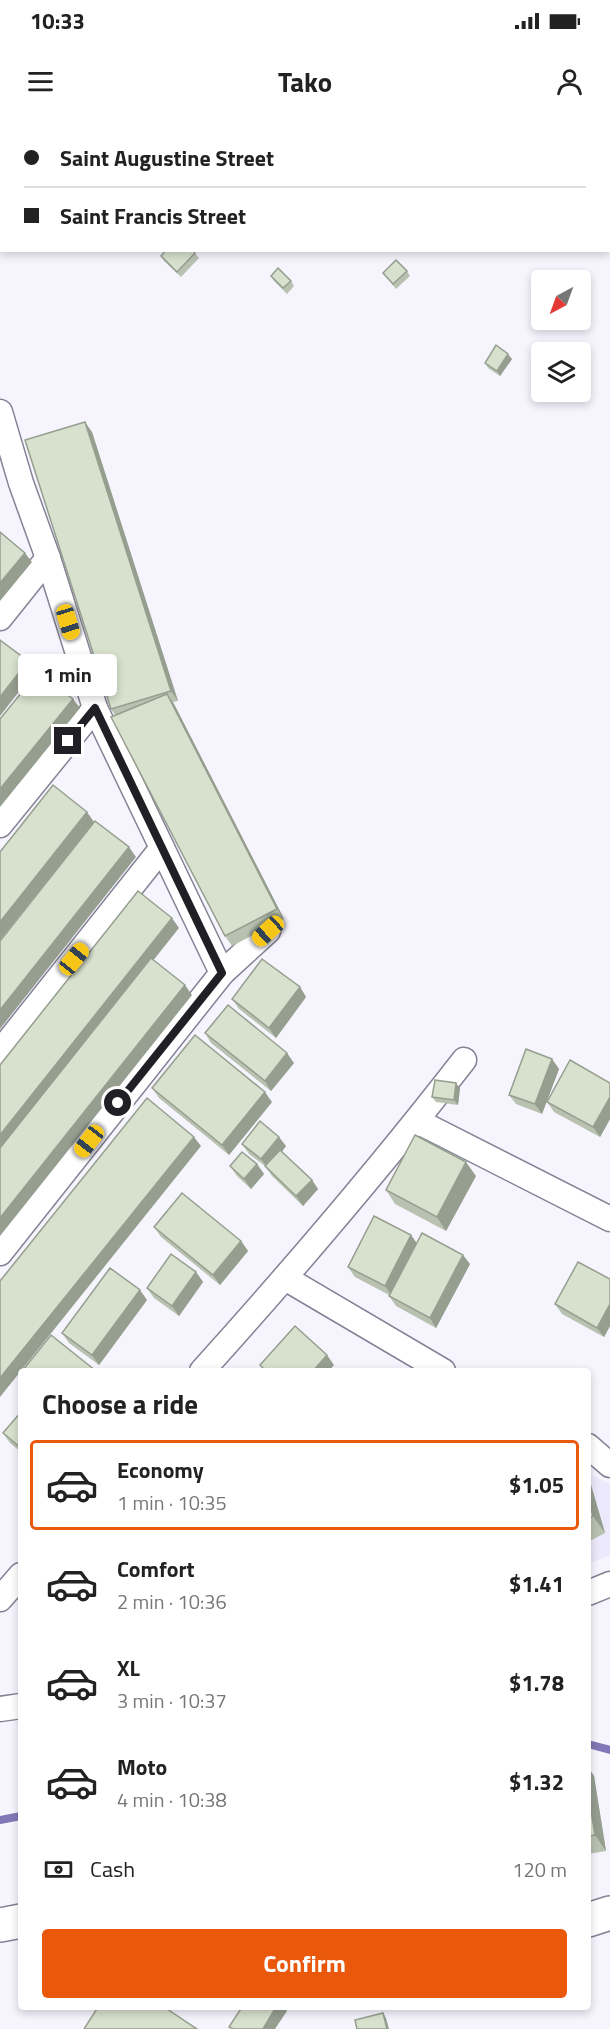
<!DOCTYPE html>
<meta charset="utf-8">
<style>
body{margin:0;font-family:"Titillium Web",sans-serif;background:#f2f2f2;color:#222;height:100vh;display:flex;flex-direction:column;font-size:22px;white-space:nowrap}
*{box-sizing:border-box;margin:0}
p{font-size:20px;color:#767676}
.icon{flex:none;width:33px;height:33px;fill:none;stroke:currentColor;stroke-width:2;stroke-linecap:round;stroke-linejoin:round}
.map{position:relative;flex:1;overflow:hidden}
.sheet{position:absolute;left:18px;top:1248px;width:573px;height:642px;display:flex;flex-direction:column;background:#fff;border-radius:6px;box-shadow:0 3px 9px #0003}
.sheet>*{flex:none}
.hud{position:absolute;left:0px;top:0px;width:610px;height:132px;box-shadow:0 3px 9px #0003;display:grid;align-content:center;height:132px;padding:0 24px;background:#fff}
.needle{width:39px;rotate:221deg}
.controls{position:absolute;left:531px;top:150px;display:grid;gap:12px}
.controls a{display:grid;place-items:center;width:60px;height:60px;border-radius:6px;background:#fff;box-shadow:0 3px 9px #0003;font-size:30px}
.end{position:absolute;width:27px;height:27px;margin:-14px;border:8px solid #201f26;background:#fff;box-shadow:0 0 0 3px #fff}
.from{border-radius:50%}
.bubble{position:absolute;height:42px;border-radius:6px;background:#fff;box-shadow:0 3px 9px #0003;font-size:20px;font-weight:700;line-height:42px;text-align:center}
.car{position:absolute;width:18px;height:36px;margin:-18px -9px;border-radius:8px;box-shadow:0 0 4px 2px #0007;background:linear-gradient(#f5c518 24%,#345 0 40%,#f5c518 0 76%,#345 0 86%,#f5c518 0)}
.hud b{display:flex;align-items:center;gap:21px;height:57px;font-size:22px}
.hud b+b{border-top:2px solid #e0e0e0}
.hud i{width:15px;height:15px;background:#222}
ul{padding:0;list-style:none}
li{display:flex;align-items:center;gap:18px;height:90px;margin:0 12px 9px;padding:0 12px;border:3px solid transparent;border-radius:6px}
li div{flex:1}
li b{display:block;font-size:22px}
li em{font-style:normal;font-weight:700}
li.current{border-color:#ea580c}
li>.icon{width:54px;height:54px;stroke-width:1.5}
h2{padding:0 24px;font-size:27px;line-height:72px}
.pay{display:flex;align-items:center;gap:15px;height:66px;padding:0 24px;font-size:22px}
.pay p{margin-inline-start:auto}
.action{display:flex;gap:12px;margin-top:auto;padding:12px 24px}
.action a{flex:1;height:69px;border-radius:6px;background:#ea580c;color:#fff;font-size:24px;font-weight:700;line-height:69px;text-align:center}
.status{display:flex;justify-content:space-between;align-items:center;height:42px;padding:0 30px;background:#fff;direction:ltr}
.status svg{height:16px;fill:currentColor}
header{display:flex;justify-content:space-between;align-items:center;height:78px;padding:0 24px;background:#fff;font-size:27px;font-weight:700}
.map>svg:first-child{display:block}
.built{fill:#ebe9fb}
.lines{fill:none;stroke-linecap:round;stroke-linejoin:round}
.stream{stroke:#8278b7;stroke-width:8}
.street-casing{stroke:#848295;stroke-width:27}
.primary-casing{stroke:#848295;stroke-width:36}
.street{stroke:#fff;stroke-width:24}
.primary{stroke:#fff;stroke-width:33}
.wall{fill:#b9c2b0}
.shaded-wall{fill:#969e90}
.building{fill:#d7e1cd;stroke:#969e90;stroke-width:1.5}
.route{stroke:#201f26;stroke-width:8}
</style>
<div class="status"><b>10:33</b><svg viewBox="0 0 49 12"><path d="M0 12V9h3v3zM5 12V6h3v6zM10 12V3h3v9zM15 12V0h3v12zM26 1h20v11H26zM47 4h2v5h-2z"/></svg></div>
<header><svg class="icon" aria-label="menu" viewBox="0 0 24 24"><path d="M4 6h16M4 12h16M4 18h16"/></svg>Tako<svg class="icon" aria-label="person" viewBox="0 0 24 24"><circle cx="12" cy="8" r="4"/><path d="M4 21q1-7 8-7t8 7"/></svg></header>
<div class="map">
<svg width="610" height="1909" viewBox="0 0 610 1909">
<rect width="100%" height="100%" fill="#f6f5fe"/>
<polygon class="built" points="588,1353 610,1364 610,1435 588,1444"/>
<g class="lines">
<g class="stream">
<polyline points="588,1624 610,1630"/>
<polyline points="0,1700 21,1696"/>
</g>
<defs>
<g id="street">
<polyline points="0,292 21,363 48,438 95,588 222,853"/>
<polyline points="0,498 48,438"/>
<polyline points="0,705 95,588"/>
<polyline points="0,932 162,728"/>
<polyline points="417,1001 610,1099"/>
<polyline points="0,1133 222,853 268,811"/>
<polyline points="285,1158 443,1251"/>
<path d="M202,1251C293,1150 381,1047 464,940"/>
<polyline points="588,1326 610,1345"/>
<polyline points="588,1473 610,1464"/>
<polyline points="0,1479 21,1455"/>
<polyline points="0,1589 21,1586"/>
</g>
<g id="primary">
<polyline points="588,1800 610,1793"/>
<polyline points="0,1805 21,1801"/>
</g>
</defs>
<use href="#street" class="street-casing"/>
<use href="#primary" class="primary-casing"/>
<use href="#street" class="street"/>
<use href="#primary" class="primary"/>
</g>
<g class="wall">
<polygon points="195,133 199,138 181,157 164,141 161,136"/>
<polygon points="407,151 410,156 396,169 383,153"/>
<polygon points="271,156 291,161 294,166 287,174 274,161"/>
<polygon points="512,239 500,256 488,248 485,243"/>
<polygon points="92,312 178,581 173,582 284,799 232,826 225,816 115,595 111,589"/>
<polygon points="300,867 306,877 276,918 239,889 232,879"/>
<polygon points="205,913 294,943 271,971 211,923"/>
<polygon points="552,939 559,949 542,994 516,984 509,975"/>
<polygon points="610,963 610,999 600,1017 554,992 547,982"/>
<polygon points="152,968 272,982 229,1035 159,978"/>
<polygon points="460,968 458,985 436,982 432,977"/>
<polygon points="242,1024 286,1026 282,1032 312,1060 318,1069 303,1086 272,1056 265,1046 249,1034"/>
<polygon points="257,1044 264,1054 251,1069 237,1056 230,1046"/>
<polygon points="476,1056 446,1111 395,1084 386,1070"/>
<polygon points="154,1107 241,1121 248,1131 220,1165 161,1117"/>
<polygon points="411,1115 417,1124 470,1144 436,1208 396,1186 389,1176 389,1175 355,1157 348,1147"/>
<polygon points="196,1152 203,1162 179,1196 154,1178 147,1168"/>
<polygon points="610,1159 610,1206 604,1217 562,1194 555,1184"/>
<polygon points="147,1180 99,1245 69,1223 62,1213"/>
<polygon points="21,1292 21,1332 10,1323 3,1313"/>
<polygon points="588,1361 591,1365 605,1413 588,1422"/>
<polygon points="588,1647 594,1656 606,1731 588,1734"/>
</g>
<g class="shaded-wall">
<polygon points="508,234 512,239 500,256 497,251"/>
<polygon points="85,302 92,312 178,581 171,571"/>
<polygon points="25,433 32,442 0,481 0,463"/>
<polygon points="28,541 35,551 0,596 0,577"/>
<polygon points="167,574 174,584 284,799 277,789"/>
<polygon points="73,579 80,588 0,687 0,669"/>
<polygon points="87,692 94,702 0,820 0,802"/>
<polygon points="129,727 136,737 0,909 0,890"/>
<polygon points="172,798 179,808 0,1033 0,1015"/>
<polygon points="185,865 192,875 0,1116 0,1098"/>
<polygon points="300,867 306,877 276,918 269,908"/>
<polygon points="287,933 294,943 271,971 265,961"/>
<polygon points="552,939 559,949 542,994 535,984"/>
<polygon points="456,963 460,968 458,985 454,980"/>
<polygon points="265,972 272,982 229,1035 222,1025"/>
<polygon points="610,977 610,999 600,1017 593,1007"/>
<polygon points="194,1017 201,1026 0,1277 0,1258"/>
<polygon points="279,1017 286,1026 268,1049 261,1039"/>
<polygon points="466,1042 476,1056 446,1111 437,1097"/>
<polygon points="257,1044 264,1054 251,1069 244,1059"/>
<polygon points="312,1060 318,1069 303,1086 296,1076"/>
<polygon points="411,1115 418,1125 392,1176 385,1166"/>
<polygon points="241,1121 248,1131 220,1165 213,1155"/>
<polygon points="463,1135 470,1144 436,1208 430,1198"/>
<polygon points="196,1152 203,1162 179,1196 172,1186"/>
<polygon points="140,1170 147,1180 99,1245 92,1235"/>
<polygon points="610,1184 610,1206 604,1217 597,1208"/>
<polygon points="327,1235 334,1245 329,1251 313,1251"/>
<polygon points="588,1361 591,1365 605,1413 593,1396 588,1379"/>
<polygon points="588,1647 594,1656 606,1731 595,1715 588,1673"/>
<polygon points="276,1887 284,1887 287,1891 275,1909 263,1909"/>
<polygon points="383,1893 386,1898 389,1909 387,1909"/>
</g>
<g class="building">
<polygon points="166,130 193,130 195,133 177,152 161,136"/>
<polygon points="396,140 407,151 393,164 383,153"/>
<polygon points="278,148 291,161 283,168 271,156"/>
<polygon points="496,225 508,234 497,251 485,243"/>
<polygon points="85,302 171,571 111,589 25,320"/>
<polygon points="0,412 25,433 0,463"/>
<polygon points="0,520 28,541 0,577"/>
<polygon points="39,551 73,579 0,669 0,599"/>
<polygon points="167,574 277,789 225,816 111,597"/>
<polygon points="53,665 87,692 0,802 0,732"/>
<polygon points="95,701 129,727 0,890 0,821"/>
<polygon points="138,771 172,798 0,1015 0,945"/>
<polygon points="151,838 185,865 0,1098 0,1028"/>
<polygon points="262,839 300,867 269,908 232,879"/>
<polygon points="228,885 287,933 265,961 205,913"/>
<polygon points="195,915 265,972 222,1025 152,968"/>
<polygon points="526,929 552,939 535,984 509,975"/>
<polygon points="570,940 610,963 610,977 593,1007 547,982"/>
<polygon points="435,960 456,963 454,980 432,977"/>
<polygon points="147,978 194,1017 0,1258 0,1161"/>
<polygon points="260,1001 279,1017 261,1039 242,1024"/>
<polygon points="415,1015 466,1042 437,1097 386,1070"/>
<polygon points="280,1030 312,1060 296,1076 265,1046"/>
<polygon points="242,1032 257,1044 244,1059 230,1046"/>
<polygon points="182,1073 241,1121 213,1155 154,1107"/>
<polygon points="374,1096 411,1115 385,1166 348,1147"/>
<polygon points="422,1113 463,1135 430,1198 389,1176"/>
<polygon points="171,1134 196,1152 172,1186 147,1168"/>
<polygon points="578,1142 610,1159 610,1184 597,1208 555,1184"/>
<polygon points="110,1148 140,1170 92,1235 62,1213"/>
<polygon points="295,1206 327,1235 313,1251 266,1251 260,1245"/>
<polygon points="51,1215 96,1251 25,1251 23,1250"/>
<polygon points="21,1292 21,1328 3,1313"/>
<polygon points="588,1379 593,1396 588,1399"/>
<polygon points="588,1673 595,1715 588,1716"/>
<polygon points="98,1887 164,1887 197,1909 84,1909"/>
<polygon points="242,1887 276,1887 263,1909 233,1909 229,1907"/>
<polygon points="383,1893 387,1909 357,1909 355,1900"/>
</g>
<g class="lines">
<polyline class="route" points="68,621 95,588 222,853 118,983"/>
</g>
</svg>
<div class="controls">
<a><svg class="needle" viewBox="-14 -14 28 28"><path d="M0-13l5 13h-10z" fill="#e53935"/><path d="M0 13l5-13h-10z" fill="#767676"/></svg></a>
<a><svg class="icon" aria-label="layers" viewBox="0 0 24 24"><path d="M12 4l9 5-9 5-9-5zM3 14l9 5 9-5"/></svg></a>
</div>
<i class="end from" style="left:118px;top:983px"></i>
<i class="end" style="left:68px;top:621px"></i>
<div class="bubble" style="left:18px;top:534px;width:99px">1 min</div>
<i class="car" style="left:68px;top:502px;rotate:163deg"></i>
<i class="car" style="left:268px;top:811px;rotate:228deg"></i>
<i class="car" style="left:74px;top:839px;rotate:39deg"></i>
<i class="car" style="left:89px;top:1021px;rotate:218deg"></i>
<div class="hud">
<b><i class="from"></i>Saint Augustine Street</b>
<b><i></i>Saint Francis Street</b>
</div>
<section class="sheet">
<h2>Choose a ride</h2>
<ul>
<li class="current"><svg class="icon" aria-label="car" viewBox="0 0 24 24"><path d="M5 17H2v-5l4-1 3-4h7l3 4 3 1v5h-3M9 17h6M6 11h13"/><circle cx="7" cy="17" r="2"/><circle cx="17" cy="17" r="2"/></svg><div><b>Economy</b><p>1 min · 10:35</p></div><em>$1.05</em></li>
<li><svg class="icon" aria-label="car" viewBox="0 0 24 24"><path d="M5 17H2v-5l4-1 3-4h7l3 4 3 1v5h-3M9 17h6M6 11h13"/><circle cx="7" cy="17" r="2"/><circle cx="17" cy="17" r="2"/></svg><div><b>Comfort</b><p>2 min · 10:36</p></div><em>$1.41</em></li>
<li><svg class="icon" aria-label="car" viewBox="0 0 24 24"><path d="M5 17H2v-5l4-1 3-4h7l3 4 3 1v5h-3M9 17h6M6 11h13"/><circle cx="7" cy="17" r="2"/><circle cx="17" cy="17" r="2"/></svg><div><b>XL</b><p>3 min · 10:37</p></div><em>$1.78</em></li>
<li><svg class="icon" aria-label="car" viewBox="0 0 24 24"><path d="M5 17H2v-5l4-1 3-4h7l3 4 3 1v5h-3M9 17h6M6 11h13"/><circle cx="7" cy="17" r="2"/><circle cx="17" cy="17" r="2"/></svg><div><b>Moto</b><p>4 min · 10:38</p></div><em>$1.32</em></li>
</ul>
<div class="pay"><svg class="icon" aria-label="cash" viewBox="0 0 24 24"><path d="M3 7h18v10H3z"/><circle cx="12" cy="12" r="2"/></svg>Cash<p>120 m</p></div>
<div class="action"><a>Confirm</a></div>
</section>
</div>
